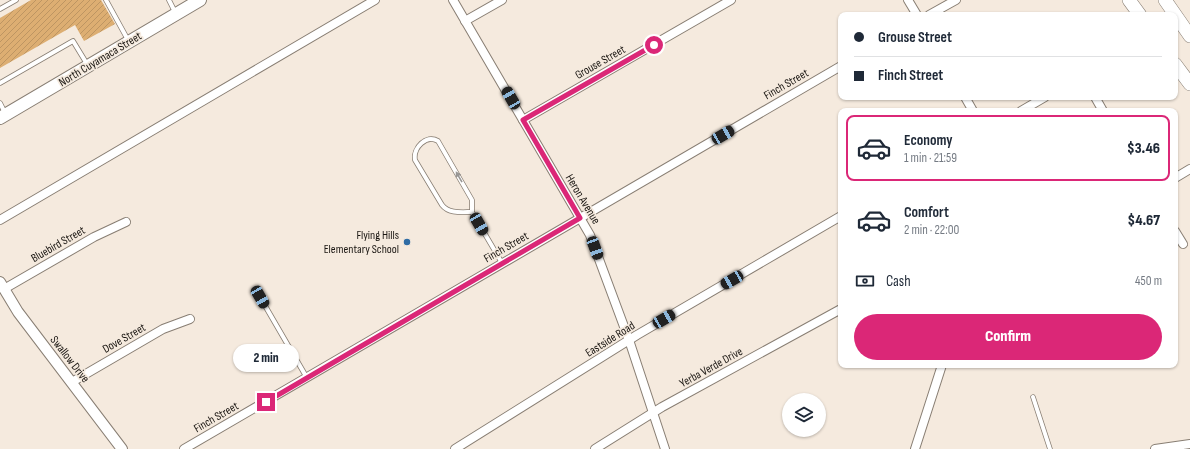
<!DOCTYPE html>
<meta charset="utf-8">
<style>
body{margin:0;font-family:"Sofia Sans Condensed",sans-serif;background:#f6f6f7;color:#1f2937;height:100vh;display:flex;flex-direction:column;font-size:15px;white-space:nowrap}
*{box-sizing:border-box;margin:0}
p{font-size:13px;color:#747a83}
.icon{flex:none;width:22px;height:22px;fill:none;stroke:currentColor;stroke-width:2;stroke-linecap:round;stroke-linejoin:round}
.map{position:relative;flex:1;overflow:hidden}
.details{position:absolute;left:838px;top:108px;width:340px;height:260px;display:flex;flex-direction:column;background:#fff;border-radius:8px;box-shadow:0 1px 3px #0004}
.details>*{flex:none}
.guide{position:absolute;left:838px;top:12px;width:340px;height:88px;border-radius:8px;box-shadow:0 1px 3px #0004;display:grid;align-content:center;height:88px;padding:0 16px;background:#fff}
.buttons{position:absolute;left:782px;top:393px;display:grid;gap:8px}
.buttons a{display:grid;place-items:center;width:44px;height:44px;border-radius:50%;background:#fff;box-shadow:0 1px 3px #0004;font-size:20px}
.end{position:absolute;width:18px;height:18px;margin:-9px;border:5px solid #db2777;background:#fff;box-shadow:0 0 0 2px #fff}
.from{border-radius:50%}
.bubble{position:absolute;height:28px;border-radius:14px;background:#fff;box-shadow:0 1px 3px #0004;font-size:13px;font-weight:800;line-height:28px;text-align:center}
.car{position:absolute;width:12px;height:24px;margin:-12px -6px;border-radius:5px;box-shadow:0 0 3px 1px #0007;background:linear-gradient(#222 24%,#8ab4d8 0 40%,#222 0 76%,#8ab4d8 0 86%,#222 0)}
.guide b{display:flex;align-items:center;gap:14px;height:38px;font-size:15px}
.guide b+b{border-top:1px solid #e0e1e3}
.guide i{width:10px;height:10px;background:#1f2937}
ul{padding:7px 0 0;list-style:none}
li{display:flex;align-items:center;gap:12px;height:66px;margin:0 8px 6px;padding:0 8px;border:2px solid transparent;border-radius:8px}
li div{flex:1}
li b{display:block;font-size:15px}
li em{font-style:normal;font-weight:800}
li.selected{border-color:#db2777}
li>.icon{width:36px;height:36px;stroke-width:1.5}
.pay{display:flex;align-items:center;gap:10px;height:44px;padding:0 16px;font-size:15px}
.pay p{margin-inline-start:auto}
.action{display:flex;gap:8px;margin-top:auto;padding:8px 16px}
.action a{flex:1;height:46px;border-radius:24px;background:#db2777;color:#fff;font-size:16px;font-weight:800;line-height:46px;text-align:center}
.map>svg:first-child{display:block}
.building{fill:url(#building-hatch)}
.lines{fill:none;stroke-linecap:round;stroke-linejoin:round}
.service-casing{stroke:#887e73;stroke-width:5.5}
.minor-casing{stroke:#887e73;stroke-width:10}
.tertiary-casing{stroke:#887e73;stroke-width:12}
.secondary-casing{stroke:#887e73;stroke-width:14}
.primary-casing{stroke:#887e73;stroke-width:14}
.service{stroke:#fff;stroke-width:4}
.minor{stroke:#fff;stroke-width:8}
.tertiary{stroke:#fff;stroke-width:10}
.secondary{stroke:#fff;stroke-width:12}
.primary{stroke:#fff;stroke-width:13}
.oneway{fill:#989694}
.route{stroke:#db2777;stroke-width:5}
.poi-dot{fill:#2f6ca4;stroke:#f5eade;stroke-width:1.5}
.labels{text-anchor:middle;stroke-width:3.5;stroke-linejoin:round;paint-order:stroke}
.street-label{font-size:12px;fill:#1a1612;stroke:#f5eade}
.poi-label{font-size:12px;fill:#1a1612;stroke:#f5eade;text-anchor:end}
</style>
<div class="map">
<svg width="1190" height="449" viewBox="0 0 1190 449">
<defs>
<pattern id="building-hatch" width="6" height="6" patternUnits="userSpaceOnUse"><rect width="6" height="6" fill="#ddae72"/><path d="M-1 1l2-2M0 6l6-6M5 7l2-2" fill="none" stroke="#bd9562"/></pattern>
</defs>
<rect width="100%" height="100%" fill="#f5eade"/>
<polygon class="building" points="31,0 101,0 115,24 84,41 75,25 0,68 0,18"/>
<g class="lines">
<defs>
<g id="service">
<polyline points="106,0 128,40"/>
<polyline points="169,0 175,12"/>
<polyline points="0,9 16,0"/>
<polyline points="0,83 73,41 87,64"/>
<polyline points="0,103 5,113"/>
<path d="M472,212C462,212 449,214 442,205L415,160C413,148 426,134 438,141L472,200V212L502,263"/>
<polyline points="260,297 307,378"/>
<polyline points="1033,397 1050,449"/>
</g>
<g id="minor">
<polyline points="453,0 590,235 629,340 665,449"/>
<polyline points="908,0 917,15"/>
<polyline points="929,15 956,0"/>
<polyline points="465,21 502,0"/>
<polyline points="965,97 973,111"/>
<polyline points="1095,97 1103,111"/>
<polyline points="1021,111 1045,97"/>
<polyline points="523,120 731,0"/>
<polyline points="1175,178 1190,169"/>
<polyline points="0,220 375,0"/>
<polyline points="1175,231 1183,244"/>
<polyline points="4,289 94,237 126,222"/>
<polyline points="72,382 163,329 190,319"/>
<polyline points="184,449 841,66"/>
<polyline points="455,449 637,335 841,216"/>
<polyline points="595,449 662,407 841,309"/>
<polyline points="915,449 942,365"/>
<polyline points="1155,449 1190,444"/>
</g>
<polyline id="tertiary" points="0,282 18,312 122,449"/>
<polyline id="secondary" points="0,118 200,0"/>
<g id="primary">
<polyline points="1129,0 1140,15"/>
<polyline points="1165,0 1190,36"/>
<polyline points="1175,64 1190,84"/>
</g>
</defs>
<use href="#service" class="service-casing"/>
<use href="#minor" class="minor-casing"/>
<use href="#tertiary" class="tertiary-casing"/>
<use href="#secondary" class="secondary-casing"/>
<use href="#primary" class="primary-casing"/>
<use href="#service" class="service"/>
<use href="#minor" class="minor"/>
<use href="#tertiary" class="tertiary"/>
<use href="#secondary" class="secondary"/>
<use href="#primary" class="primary"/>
</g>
<defs><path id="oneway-solid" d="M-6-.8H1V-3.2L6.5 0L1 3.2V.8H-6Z"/></defs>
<use class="oneway" href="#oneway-solid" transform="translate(459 177) rotate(-120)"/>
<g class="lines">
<polyline class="route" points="266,402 580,218 523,120 654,45"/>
</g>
<circle class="poi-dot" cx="407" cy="242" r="4"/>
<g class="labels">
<g class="street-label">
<text transform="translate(100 59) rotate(-31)" y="4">North Cuyamaca Street</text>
<text transform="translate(600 62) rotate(-30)" y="4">Grouse Street</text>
<text transform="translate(786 84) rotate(-30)" y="4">Finch Street</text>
<text transform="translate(583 199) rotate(59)" y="4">Heron Avenue</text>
<text transform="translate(58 244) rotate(-30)" y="4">Bluebird Street</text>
<text transform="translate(506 247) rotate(-30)" y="4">Finch Street</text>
<text transform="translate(124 338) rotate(-30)" y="4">Dove Street</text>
<text transform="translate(610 339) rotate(-32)" y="4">Eastside Road</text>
<text transform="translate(70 359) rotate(52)" y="4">Swallow Drive</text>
<text transform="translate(711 367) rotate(-29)" y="4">Yerba Verde Drive</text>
<text transform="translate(216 417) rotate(-30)" y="4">Finch Street</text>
</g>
<g class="poi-label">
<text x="399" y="239">Flying Hills<tspan x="399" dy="14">Elementary School</tspan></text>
</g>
</g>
</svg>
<div class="buttons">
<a><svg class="icon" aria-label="layers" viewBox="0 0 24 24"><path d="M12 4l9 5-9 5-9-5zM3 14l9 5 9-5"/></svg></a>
</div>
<i class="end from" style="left:654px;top:45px"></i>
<i class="end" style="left:266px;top:402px"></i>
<div class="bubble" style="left:233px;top:344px;width:66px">2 min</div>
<i class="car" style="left:511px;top:98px;rotate:330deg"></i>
<i class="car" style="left:723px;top:135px;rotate:60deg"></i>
<i class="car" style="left:479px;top:224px;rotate:150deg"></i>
<i class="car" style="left:595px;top:248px;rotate:160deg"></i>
<i class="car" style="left:732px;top:280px;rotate:240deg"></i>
<i class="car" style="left:260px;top:297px;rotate:150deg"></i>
<i class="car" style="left:664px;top:319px;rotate:60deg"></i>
<div class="guide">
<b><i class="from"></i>Grouse Street</b>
<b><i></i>Finch Street</b>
</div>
<section class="details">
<ul>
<li class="selected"><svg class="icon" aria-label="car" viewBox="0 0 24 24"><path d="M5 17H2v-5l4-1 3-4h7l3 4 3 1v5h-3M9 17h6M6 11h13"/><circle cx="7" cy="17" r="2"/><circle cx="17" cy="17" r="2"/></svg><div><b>Economy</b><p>1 min · 21:59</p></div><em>$3.46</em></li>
<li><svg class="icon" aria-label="car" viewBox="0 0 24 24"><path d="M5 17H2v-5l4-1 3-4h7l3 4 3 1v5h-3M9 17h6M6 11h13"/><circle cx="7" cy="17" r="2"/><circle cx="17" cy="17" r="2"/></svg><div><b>Comfort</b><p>2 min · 22:00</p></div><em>$4.67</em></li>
</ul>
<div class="pay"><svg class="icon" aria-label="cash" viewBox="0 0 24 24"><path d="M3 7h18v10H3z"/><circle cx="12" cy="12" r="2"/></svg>Cash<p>450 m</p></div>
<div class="action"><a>Confirm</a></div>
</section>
</div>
